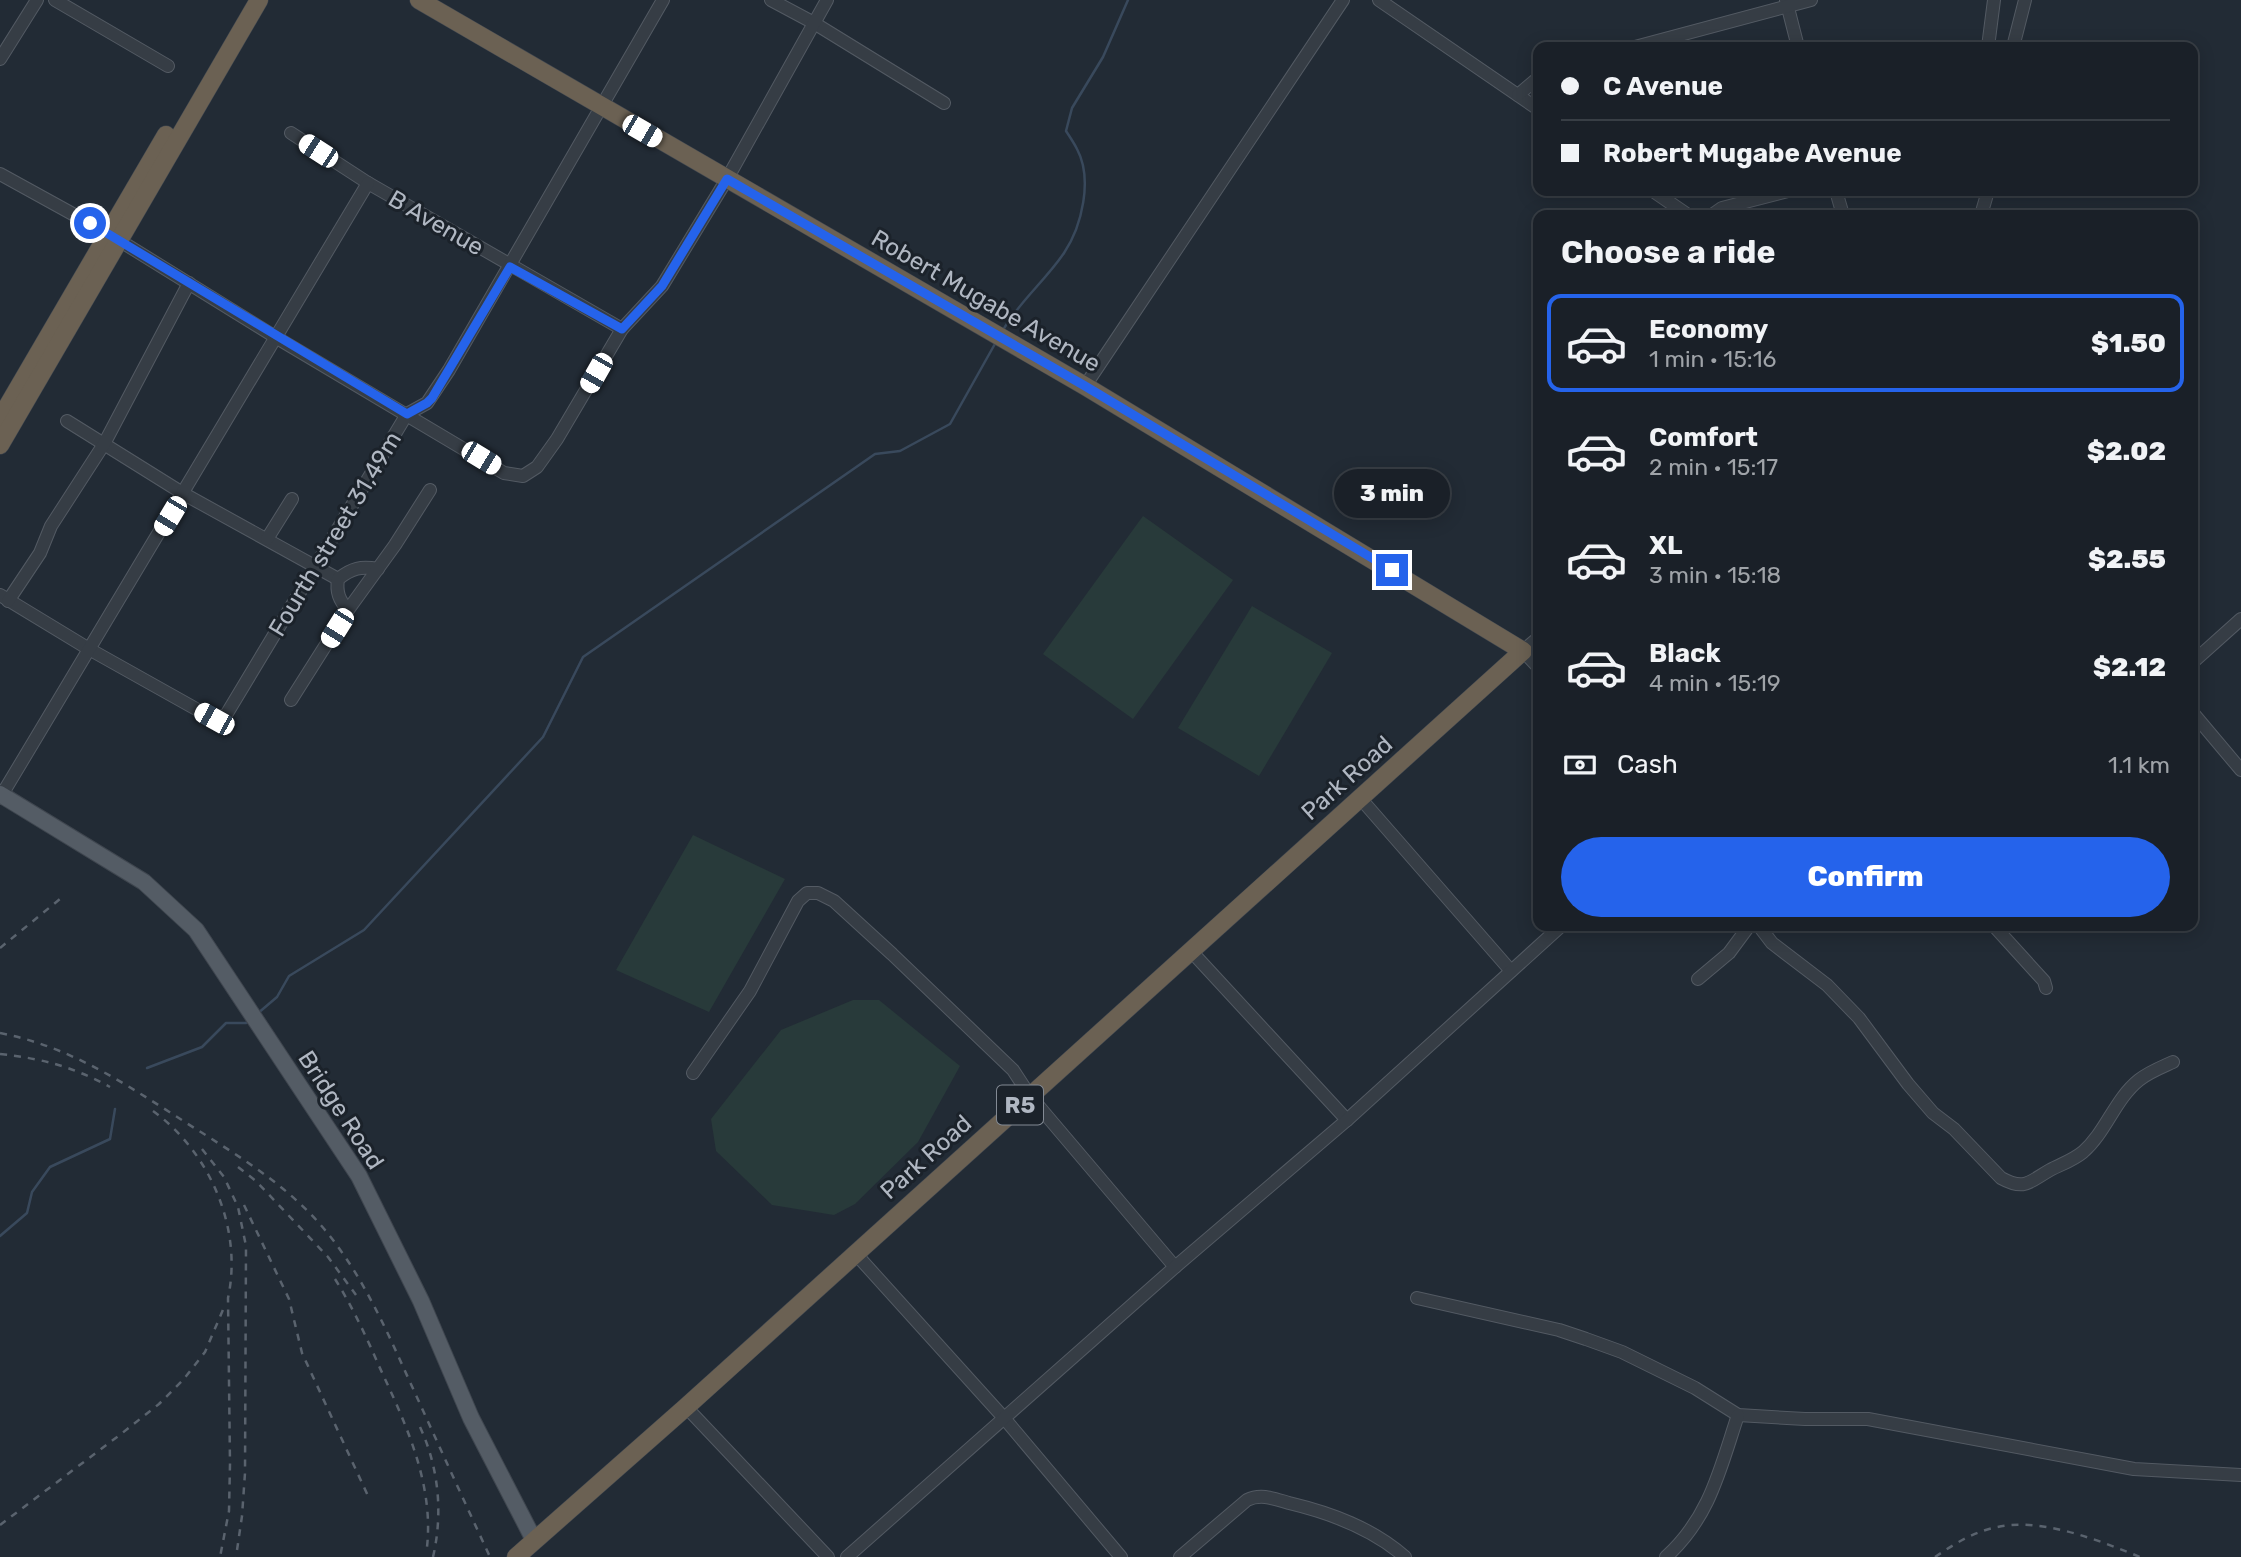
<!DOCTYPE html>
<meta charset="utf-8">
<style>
body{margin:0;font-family:Rubik,sans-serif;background:#232830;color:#f1f3f6;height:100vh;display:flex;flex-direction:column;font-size:26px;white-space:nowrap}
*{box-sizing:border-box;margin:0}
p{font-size:23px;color:#9fa3a8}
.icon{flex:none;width:38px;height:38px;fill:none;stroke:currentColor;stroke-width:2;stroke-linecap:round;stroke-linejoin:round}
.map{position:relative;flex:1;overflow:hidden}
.panel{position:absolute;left:1533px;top:210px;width:665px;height:721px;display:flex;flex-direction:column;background:#1a2028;border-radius:14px;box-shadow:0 4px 18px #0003,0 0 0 2px #383e45}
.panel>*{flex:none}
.banner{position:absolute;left:1533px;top:42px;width:665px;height:154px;border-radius:14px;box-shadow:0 4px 18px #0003,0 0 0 2px #383e45;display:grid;align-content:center;height:154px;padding:0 28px;background:#1a2028}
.end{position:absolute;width:32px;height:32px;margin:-16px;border:9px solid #2563eb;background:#fff;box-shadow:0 0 0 4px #fff}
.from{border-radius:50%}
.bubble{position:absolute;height:49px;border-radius:24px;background:#1a2028;box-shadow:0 4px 18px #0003,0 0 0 2px #383e45;font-size:23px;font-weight:800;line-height:49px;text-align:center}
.car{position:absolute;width:21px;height:42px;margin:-21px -10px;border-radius:9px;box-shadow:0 0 5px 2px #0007;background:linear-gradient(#fff 24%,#345 0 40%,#fff 0 76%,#345 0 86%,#fff 0)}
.banner b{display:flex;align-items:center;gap:24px;height:66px;font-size:26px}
.banner b+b{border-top:2px solid #383e45}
.banner i{width:18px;height:18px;background:#f1f3f6}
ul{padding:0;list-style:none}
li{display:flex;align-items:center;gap:21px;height:98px;margin:0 14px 10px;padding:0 14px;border:4px solid transparent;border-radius:14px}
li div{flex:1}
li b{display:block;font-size:26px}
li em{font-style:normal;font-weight:800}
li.on{border-color:#2563eb}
li>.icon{width:63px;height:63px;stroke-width:1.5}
h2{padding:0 28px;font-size:32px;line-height:84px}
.pay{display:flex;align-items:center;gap:18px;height:77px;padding:0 28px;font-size:26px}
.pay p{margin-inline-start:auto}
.action{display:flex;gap:14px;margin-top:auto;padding:14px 28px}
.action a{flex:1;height:80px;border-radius:42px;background:#2563eb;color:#fff;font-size:28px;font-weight:800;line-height:80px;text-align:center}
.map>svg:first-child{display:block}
.pitch{fill:#283a3a}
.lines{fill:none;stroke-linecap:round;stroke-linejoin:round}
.stream{stroke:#39495c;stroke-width:2.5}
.minor-casing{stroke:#535a63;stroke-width:14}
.major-casing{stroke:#3f464f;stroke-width:18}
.highway-casing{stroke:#404750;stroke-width:19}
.minor{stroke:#363d45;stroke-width:12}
.major{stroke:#545c65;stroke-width:16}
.highway{stroke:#6b6153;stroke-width:18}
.rail{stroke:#5a636e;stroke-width:2.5;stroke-dasharray:7 7;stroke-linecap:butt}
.route{stroke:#2563eb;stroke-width:9}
.labels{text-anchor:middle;stroke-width:6;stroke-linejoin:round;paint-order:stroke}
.shield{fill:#1b222a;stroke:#838a94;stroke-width:2}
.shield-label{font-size:23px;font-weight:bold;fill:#b0b7c2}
.street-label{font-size:24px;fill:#b0b7c2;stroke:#1b222a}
</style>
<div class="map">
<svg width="2241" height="1557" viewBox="0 0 2241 1557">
<rect width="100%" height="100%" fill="#222b35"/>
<g class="pitch">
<polygon points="1143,516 1233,580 1133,719 1043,654"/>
<polygon points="1252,606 1332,653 1259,776 1178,728"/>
<polygon points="693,835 785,879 709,1012 616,970"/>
<polygon points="853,1000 879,1000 960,1066 918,1142 855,1204 834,1215 772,1205 716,1151 711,1119 781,1030"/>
</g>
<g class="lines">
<g class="stream">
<path d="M1003,330C1019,302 1045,281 1064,253C1082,226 1093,179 1077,149C1074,143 1070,137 1066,131L1072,108L1103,57L1128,0"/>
<polyline points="257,1014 277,997 289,976 364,930 543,737 583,657 875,454 900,451 950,424 996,342"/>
<polyline points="147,1068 202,1047 226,1023 246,1023 249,1020"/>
<polyline points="0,1236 27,1213 32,1192 50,1167 110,1139 115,1109"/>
</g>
<defs>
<g id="minor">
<polyline points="55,0 168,66"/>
<polyline points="771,0 814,23 944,103"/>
<polyline points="1379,0 1538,109"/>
<polyline points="1786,0 1798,47"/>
<polyline points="1635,47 1811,0"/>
<polyline points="1988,47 1994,0"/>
<polyline points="2013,47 2025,0"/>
<polyline points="0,59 37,0"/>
<polyline points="1518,95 1538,78"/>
<polyline points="291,133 368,183 622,329"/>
<polyline points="0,174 109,234 277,338 504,473 523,476 537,467 557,439 622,329 662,286 727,179 827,0"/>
<polyline points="1653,191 1688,215"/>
<polyline points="1836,191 1843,215"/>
<polyline points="1712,215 1722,208 1788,191"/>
<polyline points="1981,215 1988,191"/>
<polyline points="1085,386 1343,0"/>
<polyline points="67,421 184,494 338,579"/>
<polyline points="267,539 292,499"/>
<polyline points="0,595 89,649 214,719 226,715 407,414 427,403 449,370 663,0"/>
<polyline points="8,601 40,553 51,526 104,444 189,283"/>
<path d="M348,610C339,600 336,592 338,579C352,568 361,566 378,569"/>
<polyline points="1538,638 1523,651 1538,667"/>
<polyline points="2193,662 2241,619"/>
<polyline points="291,700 348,610 395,545 430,490"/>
<polyline points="2193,713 2241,770"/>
<polyline points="0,798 368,183"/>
<polyline points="1361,799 1511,971"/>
<path d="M1759,926L1772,943L1827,985L1859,1018L1908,1084L1933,1113L1954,1129L2001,1178C2025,1191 2029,1182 2050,1170C2061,1164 2072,1161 2083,1152C2106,1132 2115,1099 2139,1080C2149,1072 2162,1067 2173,1062"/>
<polyline points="1994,926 2044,981 2046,988"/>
<polyline points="1191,951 1347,1120"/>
<polyline points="1698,979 1729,953 1749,926"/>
<polyline points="693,1073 750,991 798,901 807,893 818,893 834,901 892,954 1013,1070 1030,1096 1175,1267"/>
<polyline points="855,1253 1004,1418 1121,1557"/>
<polyline points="1417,1298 1559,1330 1586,1339 1622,1352 1695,1388 1738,1415 1805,1419 1868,1419 2134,1469 2241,1475"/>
<polyline points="686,1407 828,1557"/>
<polyline points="847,1557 1175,1267 1347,1120 1561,926"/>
<path d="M1180,1557L1247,1500C1261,1493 1275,1499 1289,1503C1331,1513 1372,1528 1405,1557"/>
<path d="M1666,1557C1710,1517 1720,1469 1738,1415"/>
</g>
<polyline id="major" points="0,794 144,882 196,930 359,1176 421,1301 471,1418 534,1540"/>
<g id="highway">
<polyline points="419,0 1085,386 1523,651 686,1407 516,1557"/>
<polyline points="0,419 166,135"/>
<polyline points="0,445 259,0"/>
</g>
</defs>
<use href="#minor" class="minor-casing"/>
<use href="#major" class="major-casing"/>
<use href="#highway" class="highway-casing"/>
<use href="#minor" class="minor"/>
<use href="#major" class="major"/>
<use href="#highway" class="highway"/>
<g class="rail">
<polyline points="0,948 60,899"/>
<path d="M0,1033C66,1046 116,1078 171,1113C223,1147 278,1177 319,1223C363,1273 388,1334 415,1393C440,1448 465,1503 490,1557"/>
<path d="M0,1054C44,1059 71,1066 110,1087"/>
<path d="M153,1111C210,1152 243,1229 228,1298L230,1464L229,1511L220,1557"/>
<polyline points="202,1149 224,1177 238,1207 246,1246 245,1473 242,1516 236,1557"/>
<polyline points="238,1167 256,1181 328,1257 356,1295"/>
<polyline points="244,1205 289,1299 302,1353 369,1498"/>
<path d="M335,1279C352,1306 366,1336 379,1366C405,1422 434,1483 427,1547"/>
<path d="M420,1427C439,1468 443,1514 433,1557"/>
<polyline points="0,1525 121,1434 159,1404 183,1380 205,1352 225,1305"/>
<path d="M1935,1557C1953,1545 1971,1533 1993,1528C2039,1516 2098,1540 2140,1557"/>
</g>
</g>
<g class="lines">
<polyline class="route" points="90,223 407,414 427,403 432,398 510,267 622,329 662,286 727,179 1085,386 1392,570"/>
</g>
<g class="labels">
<rect class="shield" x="997" y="1085.5" width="46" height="39" rx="5"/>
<g class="shield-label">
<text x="1020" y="1113">R5</text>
</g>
<g class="street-label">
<text transform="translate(436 223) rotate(30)" y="8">B Avenue</text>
<text transform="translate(986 301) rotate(30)" y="8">Robert Mugabe Avenue</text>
<text transform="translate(335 534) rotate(-59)" y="8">Fourth street 31,49m</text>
<text transform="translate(1347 778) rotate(-42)" y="8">Park Road</text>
<text transform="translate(341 1110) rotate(57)" y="8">Bridge Road</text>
<text transform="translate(926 1157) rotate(-42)" y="8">Park Road</text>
</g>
</g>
</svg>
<i class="end from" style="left:90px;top:223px"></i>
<i class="end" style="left:1392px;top:570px"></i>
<div class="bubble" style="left:1334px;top:469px;width:116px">3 min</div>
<i class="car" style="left:642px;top:131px;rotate:120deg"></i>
<i class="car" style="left:318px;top:151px;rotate:303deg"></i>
<i class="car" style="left:596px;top:373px;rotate:210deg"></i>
<i class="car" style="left:481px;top:458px;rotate:121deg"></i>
<i class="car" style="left:170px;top:516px;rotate:211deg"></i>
<i class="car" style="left:337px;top:628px;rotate:212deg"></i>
<i class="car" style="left:214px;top:719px;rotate:299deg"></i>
<div class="banner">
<b><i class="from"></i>C Avenue</b>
<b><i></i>Robert Mugabe Avenue</b>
</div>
<section class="panel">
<h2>Choose a ride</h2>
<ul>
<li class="on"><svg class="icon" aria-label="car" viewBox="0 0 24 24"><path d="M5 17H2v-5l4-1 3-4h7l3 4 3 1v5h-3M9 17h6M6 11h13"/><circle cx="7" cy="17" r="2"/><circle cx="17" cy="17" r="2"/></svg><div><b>Economy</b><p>1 min · 15:16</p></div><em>$1.50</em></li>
<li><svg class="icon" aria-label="car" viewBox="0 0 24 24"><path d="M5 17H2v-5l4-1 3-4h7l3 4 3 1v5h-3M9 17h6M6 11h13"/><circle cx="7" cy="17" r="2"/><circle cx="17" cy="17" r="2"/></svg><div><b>Comfort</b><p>2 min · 15:17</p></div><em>$2.02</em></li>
<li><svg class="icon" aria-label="car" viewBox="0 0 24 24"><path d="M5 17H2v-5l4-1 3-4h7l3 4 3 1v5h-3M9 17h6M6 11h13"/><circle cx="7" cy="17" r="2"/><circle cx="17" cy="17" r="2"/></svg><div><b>XL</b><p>3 min · 15:18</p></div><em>$2.55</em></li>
<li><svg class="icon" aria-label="car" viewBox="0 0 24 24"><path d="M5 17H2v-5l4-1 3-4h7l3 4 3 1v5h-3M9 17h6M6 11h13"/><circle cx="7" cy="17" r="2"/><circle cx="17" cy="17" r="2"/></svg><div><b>Black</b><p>4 min · 15:19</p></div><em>$2.12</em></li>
</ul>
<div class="pay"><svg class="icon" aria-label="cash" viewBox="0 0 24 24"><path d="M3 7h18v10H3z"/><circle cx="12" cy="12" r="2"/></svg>Cash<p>1.1 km</p></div>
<div class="action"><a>Confirm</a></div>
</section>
</div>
